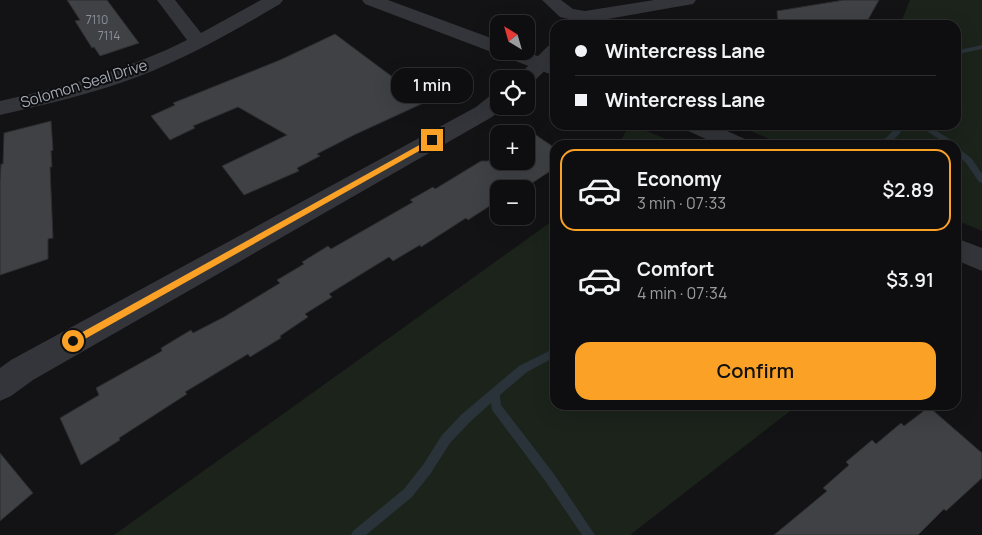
<!DOCTYPE html>
<meta charset="utf-8">
<style>
body{margin:0;font-family:Manrope,sans-serif;background:#171719;color:#f1f3f6;height:100vh;display:flex;flex-direction:column;font-size:19px;white-space:nowrap}
*{box-sizing:border-box;margin:0}
p{font-size:16px;color:#9b9c9f}
.icon{flex:none;width:28px;height:28px;fill:none;stroke:currentColor;stroke-width:2;stroke-linecap:round;stroke-linejoin:round}
.map{position:relative;flex:1;overflow:hidden}
.side{position:absolute;left:550px;top:140px;width:411px;height:270px;display:flex;flex-direction:column;background:#0e0e10;border-radius:15px;box-shadow:0 5px 20px #0002,0 0 0 1px #2e2e30}
.side>*{flex:none}
.top-card{position:absolute;left:550px;top:20px;width:411px;height:110px;border-radius:15px;box-shadow:0 5px 20px #0002,0 0 0 1px #2e2e30;display:grid;align-content:center;height:110px;padding:0 25px;background:#0e0e10}
.needle{width:32px;rotate:323deg}
.fabs{position:absolute;left:490px;top:15px;display:grid;gap:10px}
.fabs a{display:grid;place-items:center;width:45px;height:45px;border-radius:10px;background:#0e0e10;box-shadow:0 5px 20px #0002,0 0 0 1px #2e2e30;font-size:25px}
.end{position:absolute;width:22px;height:22px;margin:-11px;border:6px solid #faa126;background:#111;box-shadow:0 0 0 2px #111}
.from{border-radius:50%}
.bubble{position:absolute;height:35px;border-radius:15px;background:#0e0e10;box-shadow:0 5px 20px #0002,0 0 0 1px #2e2e30;font-size:16px;font-weight:600;line-height:35px;text-align:center}
.top-card b{display:flex;align-items:center;gap:18px;height:48px;font-size:19px}
.top-card b+b{border-top:1px solid #2e2e30}
.top-card i{width:12px;height:12px;background:#f1f3f6}
ul{padding:9px 0 0;list-style:none}
li{display:flex;align-items:center;gap:15px;height:82px;margin:0 10px 8px;padding:0 15px;border:2px solid transparent;border-radius:15px}
li div{flex:1}
li b{display:block;font-size:19px}
li em{font-style:normal;font-weight:600}
li.selected{border-color:#faa126}
li>.icon{width:45px;height:45px;stroke-width:1.5}
.action{display:flex;gap:10px;margin-top:auto;padding:10px 25px}
.action a{flex:1;height:58px;border-radius:15px;background:#faa126;color:#111;font-size:20px;font-weight:600;line-height:58px;text-align:center}
.map>svg:first-child{display:block}
.green{fill:#1b231b}
.lines{fill:none;stroke-linecap:round;stroke-linejoin:round}
.stream{fill:#293339;fill-rule:evenodd}
.building{fill:#3f4145;stroke:#2d2d31}
.minor{fill:#34353a;fill-rule:evenodd}
.tertiary{fill:#34353a;fill-rule:evenodd}
.route{fill:#faa126}
.labels{text-anchor:middle;stroke-width:4;stroke-linejoin:round;paint-order:stroke}
.far-number-label{font-size:12px;fill:#8b909a}
.far-street-label{font-size:15px;fill:#a4abb6;stroke:#0e0e10}
</style>
<div class="map">
<svg width="982" height="535" viewBox="0 0 982 535">
<rect width="100%" height="100%" fill="#131315"/>
<g class="green">
<polygon points="910,0 982,0 982,231 956,220 956,145 784,145 736,125 956,125 956,25 900,25"/>
<polygon points="629,125 632,125 680,145 619,145"/>
<polygon points="555,219 555,405 798,405 630,535 114,535"/>
</g>
<g class="lines">
<g class="stream">
<polygon points="982,45 982,49 963,53 956,56 956,51 959,50"/>
<path d="M898,125H906C897,137 892,145 876,145L887,137Z"/>
<polygon points="918,125 927,125 956,143 957,145 956,146 972,159 982,174 982,183 979,182 966,163 956,153 956,145 948,145"/>
<polygon points="555,348 555,357 527,372 500,395 501,405 554,474 595,535 582,535 546,482 492,410 491,403 470,422 450,443 431,473 412,497 366,535 351,535 353,531 404,489 423,465 442,435 462,414 519,366"/>
</g>
</g>
<g class="building">
<polygon points="67,0 107,0 139,43 100,56 94,47 92,48 75,21 80,20"/>
<polygon points="844,0 879,0 865,25 778,25 777,11"/>
<polygon points="335,34 398,81 416,74 441,95 354,135 317,154 320,156 297,168 299,171 244,195 222,166 287,135 238,107 193,126 195,128 170,140 151,116 175,105 173,103 280,60"/>
<polygon points="51,121 53,150 51,151 52,167 50,167 53,238 48,239 48,259 0,275 0,181 1,164 3,164 4,133"/>
<polygon points="536,135 555,148 555,168 523,189 499,189 499,200 468,220 466,218 421,247 420,245 393,261 389,257 329,294 332,297 305,314 308,317 280,336 281,338 250,357 248,354 185,392 187,394 119,438 120,440 81,465 60,418 99,395 96,388 162,351 161,348 191,330 193,333 224,317 280,283 277,280 304,264 302,262 328,246 331,249 413,202 410,200 433,187 435,189 481,161 488,161 499,155 499,161 526,161 526,140"/>
<polygon points="929,407 982,453 982,478 946,511 944,509 918,535 774,535 827,491 823,488 849,465 846,462 872,440 876,444 901,423 904,426"/>
<polygon points="0,453 33,493 0,521"/>
</g>
<g class="lines">
<g class="minor">
<path d="M157,0H175L201,33L261,0H283L280,4C234,31 187,58 137,77C93,94 46,104 0,115V101C65,87 127,70 187,40Z"/>
<polygon points="542,0 561,0 573,9 585,11 654,0 696,0 693,4 687,5 585,23 560,17"/>
<polygon points="555,44 555,61 532,83 526,85 526,79 515,79 548,46"/>
<polygon points="499,93 499,106 505,106 492,117 33,380 11,396 0,401 0,368 11,360 476,107 491,95"/>
</g>
<g class="tertiary">
<polygon points="362,0 388,0 499,41 499,51 525,51 555,63 555,76 365,4"/>
<polygon points="683,125 714,125 747,140 751,145 719,145 686,130"/>
<polygon points="956,238 982,248 982,271 956,260"/>
</g>
</g>
<polygon class="route" points="432,138 436,140 435,142 76,344 70,344 70,339"/>
<g class="labels">
<g class="far-number-label">
<text x="97" y="24">7110</text>
<text x="109" y="40">7114</text>
</g>
<g class="far-street-label">
<text transform="translate(84 84) rotate(-17)" y="5">Solomon Seal Drive</text>
</g>
</g>
</svg>
<div class="fabs">
<a><svg class="needle" viewBox="-14 -14 28 28"><path d="M0-13l5 13h-10z" fill="#e53935"/><path d="M0 13l5-13h-10z" fill="#9b9c9f"/></svg></a>
<a><svg class="icon" aria-label="locate" viewBox="0 0 24 24"><circle cx="12" cy="12" r="6"/><path d="M12 2v4M12 18v4M2 12h4M18 12h4"/></svg></a>
<a>+</a>
<a>−</a>
</div>
<i class="end from" style="left:73px;top:341px"></i>
<i class="end" style="left:432px;top:140px"></i>
<div class="bubble" style="left:391px;top:68px;width:82px">1 min</div>
<div class="top-card">
<b><i class="from"></i>Wintercress Lane</b>
<b><i></i>Wintercress Lane</b>
</div>
<section class="side">
<ul>
<li class="selected"><svg class="icon" aria-label="car" viewBox="0 0 24 24"><path d="M5 17H2v-5l4-1 3-4h7l3 4 3 1v5h-3M9 17h6M6 11h13"/><circle cx="7" cy="17" r="2"/><circle cx="17" cy="17" r="2"/></svg><div><b>Economy</b><p>3 min · 07:33</p></div><em>$2.89</em></li>
<li><svg class="icon" aria-label="car" viewBox="0 0 24 24"><path d="M5 17H2v-5l4-1 3-4h7l3 4 3 1v5h-3M9 17h6M6 11h13"/><circle cx="7" cy="17" r="2"/><circle cx="17" cy="17" r="2"/></svg><div><b>Comfort</b><p>4 min · 07:34</p></div><em>$3.91</em></li>
</ul>
<div class="action"><a>Confirm</a></div>
</section>
</div>
